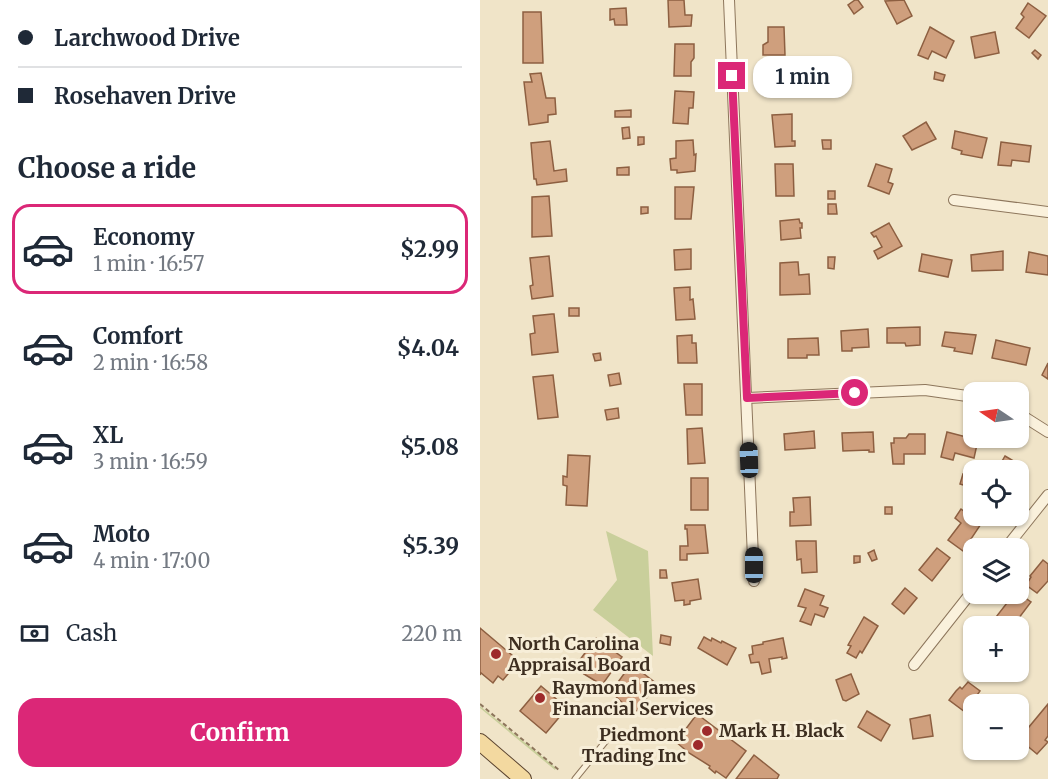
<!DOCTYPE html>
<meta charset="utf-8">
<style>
body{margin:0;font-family:Merriweather,serif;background:#f2f2f3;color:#1f2937;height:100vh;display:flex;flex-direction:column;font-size:22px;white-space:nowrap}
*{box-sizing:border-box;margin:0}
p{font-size:20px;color:#747a83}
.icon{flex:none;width:33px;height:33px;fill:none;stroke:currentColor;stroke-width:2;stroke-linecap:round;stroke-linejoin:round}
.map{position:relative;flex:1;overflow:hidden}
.details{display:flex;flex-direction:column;background:#fff;width:480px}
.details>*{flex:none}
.hud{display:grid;align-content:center;height:132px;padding:0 18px;background:#fff}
.needle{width:39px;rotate:283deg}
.tools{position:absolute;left:483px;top:382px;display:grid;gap:12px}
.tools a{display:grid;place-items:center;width:66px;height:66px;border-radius:12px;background:#fff;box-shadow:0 2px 4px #0004;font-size:30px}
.end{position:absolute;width:27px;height:27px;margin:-14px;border:8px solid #db2777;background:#fff;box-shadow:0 0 0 3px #fff}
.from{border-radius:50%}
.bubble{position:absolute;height:42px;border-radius:18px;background:#fff;box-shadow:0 2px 4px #0004;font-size:20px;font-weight:700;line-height:42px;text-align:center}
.car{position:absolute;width:18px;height:36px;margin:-18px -9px;border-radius:8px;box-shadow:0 0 4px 2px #0007;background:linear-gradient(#222 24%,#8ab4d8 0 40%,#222 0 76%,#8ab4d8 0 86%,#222 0)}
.hud b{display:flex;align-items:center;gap:21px;height:57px;font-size:22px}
.hud b+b{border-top:2px solid #e0e1e3}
.hud i{width:15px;height:15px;background:#1f2937}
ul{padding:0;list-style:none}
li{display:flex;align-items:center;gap:18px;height:90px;margin:0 12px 9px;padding:0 6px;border:3px solid transparent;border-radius:18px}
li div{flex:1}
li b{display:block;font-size:22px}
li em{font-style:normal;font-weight:700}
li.selected{border-color:#db2777}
li>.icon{width:54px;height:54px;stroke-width:1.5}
h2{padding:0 18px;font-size:27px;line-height:72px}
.pay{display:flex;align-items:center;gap:15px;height:66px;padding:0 18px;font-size:22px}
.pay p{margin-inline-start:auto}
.action{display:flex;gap:12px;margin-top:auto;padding:12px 18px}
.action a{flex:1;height:69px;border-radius:18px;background:#db2777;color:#fff;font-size:24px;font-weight:700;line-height:69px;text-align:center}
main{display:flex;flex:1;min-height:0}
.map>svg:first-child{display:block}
.green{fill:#c9cf9b}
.building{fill:#cf9f7d;stroke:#8d5f41;stroke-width:1.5}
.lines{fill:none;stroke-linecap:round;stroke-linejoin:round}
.lane-casing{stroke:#8d765c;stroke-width:7}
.street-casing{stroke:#8d765c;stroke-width:12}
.primary-casing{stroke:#5b4430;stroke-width:18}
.path{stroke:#8d765c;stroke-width:2;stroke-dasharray:4.5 3;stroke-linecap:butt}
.lane{stroke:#faf1dc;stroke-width:5}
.street{stroke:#faf1dc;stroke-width:10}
.primary{stroke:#f3d9a0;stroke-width:16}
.route{stroke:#db2777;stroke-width:8}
.poi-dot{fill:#9e2a2b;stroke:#f7eed8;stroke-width:2}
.labels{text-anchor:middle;stroke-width:6;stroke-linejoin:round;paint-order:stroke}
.poi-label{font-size:18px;font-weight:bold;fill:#3d2e20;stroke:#f7eed8;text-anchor:start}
</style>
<main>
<section class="details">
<div class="hud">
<b><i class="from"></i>Larchwood Drive</b>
<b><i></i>Rosehaven Drive</b>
</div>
<h2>Choose a ride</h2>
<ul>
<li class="selected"><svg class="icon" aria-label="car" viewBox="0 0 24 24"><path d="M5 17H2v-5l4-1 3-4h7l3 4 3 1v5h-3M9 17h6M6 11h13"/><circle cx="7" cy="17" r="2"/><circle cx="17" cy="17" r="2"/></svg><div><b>Economy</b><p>1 min · 16:57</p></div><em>$2.99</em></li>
<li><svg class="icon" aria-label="car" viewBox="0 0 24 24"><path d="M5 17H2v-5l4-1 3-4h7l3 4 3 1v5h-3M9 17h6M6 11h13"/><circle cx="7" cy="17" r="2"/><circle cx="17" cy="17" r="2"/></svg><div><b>Comfort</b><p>2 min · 16:58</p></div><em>$4.04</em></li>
<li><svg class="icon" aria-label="car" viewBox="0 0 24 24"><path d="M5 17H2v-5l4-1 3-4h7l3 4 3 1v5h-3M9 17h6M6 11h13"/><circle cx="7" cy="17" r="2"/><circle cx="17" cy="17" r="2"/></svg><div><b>XL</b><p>3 min · 16:59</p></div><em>$5.08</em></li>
<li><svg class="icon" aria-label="car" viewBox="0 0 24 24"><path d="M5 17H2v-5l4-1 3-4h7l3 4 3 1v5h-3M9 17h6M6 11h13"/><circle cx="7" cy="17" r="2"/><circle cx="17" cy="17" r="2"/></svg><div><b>Moto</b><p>4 min · 17:00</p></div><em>$5.39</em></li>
</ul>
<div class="pay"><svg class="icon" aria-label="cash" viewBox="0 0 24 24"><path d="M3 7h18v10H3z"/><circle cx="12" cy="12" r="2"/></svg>Cash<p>220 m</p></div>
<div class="action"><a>Confirm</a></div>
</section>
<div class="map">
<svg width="568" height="779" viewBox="0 0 568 779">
<rect width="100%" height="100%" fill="#f0e4c8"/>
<g class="green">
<polygon points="126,531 168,551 173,656 113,610 137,580"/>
<polygon points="0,706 76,768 75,770 0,708"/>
</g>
<g class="building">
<polygon points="188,0 204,0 205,15 212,15 211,26 189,27"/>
<polygon points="375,0 378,0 383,7 374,14 368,5"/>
<polygon points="424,0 432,16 417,24 405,1"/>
<polygon points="548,3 566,16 549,38 536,28 544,17 541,14"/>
<polygon points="146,8 147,25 135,25 134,19 130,20 130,9"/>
<polygon points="43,12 61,12 63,63 43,63"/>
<polygon points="288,27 304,27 305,55 283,55 283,45 288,42"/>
<polygon points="450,27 474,41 466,58 452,51 448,59 438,55"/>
<polygon points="515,32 519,53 495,58 491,37"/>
<polygon points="195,44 214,44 214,58 211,62 211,76 194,76"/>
<polygon points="555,50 561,55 558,59 552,53"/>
<polygon points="455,72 465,75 463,81 454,79"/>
<polygon points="61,73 66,98 75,98 76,114 68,115 68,122 49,125 44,82 52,82 50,74"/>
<polygon points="292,74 308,74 309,94 293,94"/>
<polygon points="195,91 214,92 213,108 209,108 208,124 193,123"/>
<polygon points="151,110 151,117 135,117 135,111"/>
<polygon points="312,114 312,141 315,141 315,146 295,147 292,115"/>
<polygon points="446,122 456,139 432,150 423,136"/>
<polygon points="149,127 150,138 143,139 142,128"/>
<polygon points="475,131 507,138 502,158 481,154 482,151 472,148"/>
<polygon points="158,137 164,137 164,144 158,145"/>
<polygon points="213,140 214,155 216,154 215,171 197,173 197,170 191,170 190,159 196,158 196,141"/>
<polygon points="342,140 351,140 351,149 343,149"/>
<polygon points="70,141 74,171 86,169 87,181 57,185 56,179 54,179 51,143"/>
<polygon points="521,142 551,146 549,162 532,160 531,166 518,165"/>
<polygon points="295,164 313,164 314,196 296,196"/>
<polygon points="396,164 412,169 408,182 413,184 409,194 388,186"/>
<polygon points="149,167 149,175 137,175 137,168"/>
<polygon points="195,187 214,187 211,219 195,219"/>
<rect x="348" y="191" width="7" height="8"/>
<polygon points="69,196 72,236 52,237 52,197"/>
<polygon points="348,204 356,204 357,214 348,214"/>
<polygon points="161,207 168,207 168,213 161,214"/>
<polygon points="319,219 320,223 322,223 322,228 320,228 321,238 301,240 300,221"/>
<polygon points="409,223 422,246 398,259 394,251 402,247 396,236 394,237 391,233"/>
<polygon points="211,249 211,269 195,270 194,250"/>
<polygon points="523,251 523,270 492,271 491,255"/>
<polygon points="549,252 568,256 568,275 546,272"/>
<polygon points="442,254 472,260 468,277 439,271"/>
<polygon points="69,256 73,296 52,299 50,286 53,285 50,258"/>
<polygon points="348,257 355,257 354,269 348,268"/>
<polygon points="315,262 318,262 319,275 329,274 330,294 300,295 300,263"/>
<polygon points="210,287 210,300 213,299 215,319 196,320 194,288"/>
<rect x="89" y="308" width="10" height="8"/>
<polygon points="72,314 74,314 78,352 52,355 50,334 55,333 53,316"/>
<polygon points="440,327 440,345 426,346 425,343 407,343 407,328"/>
<polygon points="388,329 389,347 372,348 372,351 362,351 361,331"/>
<polygon points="465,332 496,335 492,354 474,351 475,348 462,346"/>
<polygon points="212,335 212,343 216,343 217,363 198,363 197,336"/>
<polygon points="338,338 339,355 327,355 327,358 308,358 308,339"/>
<polygon points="516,340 550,348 546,365 512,358"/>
<polygon points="120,353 121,360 115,361 113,354"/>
<polygon points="568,363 568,379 562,375"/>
<polygon points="139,373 141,384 130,386 128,375"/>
<polygon points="73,375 78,417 58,419 53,377"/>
<polygon points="204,384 222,384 222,415 206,415"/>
<polygon points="138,408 139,418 127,420 125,410"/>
<polygon points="222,428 225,463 208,464 207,429"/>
<polygon points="334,431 335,448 305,450 304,434"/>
<polygon points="393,432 394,452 389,452 389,450 363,451 362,433"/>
<polygon points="467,432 498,440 494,458 475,453 473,460 461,457"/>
<polygon points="429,434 445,434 445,454 424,454 424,464 413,464 411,443 414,443 414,438 426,438"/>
<polygon points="88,455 110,456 107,506 86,505 87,486 83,485 83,476 87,477"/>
<polygon points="525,456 542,466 538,473 538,471 517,470"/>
<polygon points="483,474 493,477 490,487 480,484"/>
<rect x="211" y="478" width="17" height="32"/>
<polygon points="330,497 331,525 310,526 310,512 314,512 313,498"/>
<rect x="405" y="507" width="7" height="7"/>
<polygon points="481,509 501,524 483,551 468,540 481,523 475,518"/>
<polygon points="205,525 225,525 228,553 207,554 207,560 200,560 200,546 208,546 207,529 205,529"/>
<polygon points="316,541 336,541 337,572 322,573 321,559 317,560"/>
<polygon points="457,548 470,558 452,581 439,570"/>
<polygon points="394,550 397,559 392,561 388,553"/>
<polygon points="374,556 380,556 380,562 374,563"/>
<polygon points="563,560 568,564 568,581 557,593 546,585 551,577 550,576"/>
<polygon points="180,570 186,570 187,578 180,578"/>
<polygon points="218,579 221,599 210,601 210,604 204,605 204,600 195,601 192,583"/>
<polygon points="425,588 437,598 424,614 412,604"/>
<polygon points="325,589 344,596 340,605 348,608 344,617 335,614 331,625 320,621 326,608 318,606"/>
<polygon points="538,593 551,602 532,627 529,627 516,617 534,594"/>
<polygon points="384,617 398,626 382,653 380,651 376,658 367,653 371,646 368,645"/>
<polygon points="0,628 39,661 23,680 18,676 13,683 1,673 0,675"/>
<polygon points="181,635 191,637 190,645 180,643"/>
<polygon points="224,637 231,641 232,638 241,643 242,641 256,648 247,665 218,648"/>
<polygon points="116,638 142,657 122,685 104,674 106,672 96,665"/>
<polygon points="303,638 307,658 302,659 302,657 289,659 291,672 282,674 279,662 271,663 269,655 273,654 272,646 283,644 283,642"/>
<polygon points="151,664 177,684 157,711 147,704 146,706 131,692"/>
<polygon points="371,674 379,694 366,701 363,700 356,680"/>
<polygon points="488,682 500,691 485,712 469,700 476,691 480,687 482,689"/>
<polygon points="61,686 87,708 66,733 40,711"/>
<polygon points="568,704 568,736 565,740 568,742 557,754 539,739"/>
<polygon points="387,711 410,725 401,741 378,727"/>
<polygon points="217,714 266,751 246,778 236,771 235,773 229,768 230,766 209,753 196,742"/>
<polygon points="450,715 453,736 433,739 430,719"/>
<polygon points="274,755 299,775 297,779 256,779"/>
</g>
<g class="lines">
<defs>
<polyline id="lane" points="95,779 134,731"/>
<g id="street">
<polyline points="249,0 274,581"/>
<polyline points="474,200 568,212"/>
<polyline points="267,398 445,390 494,397"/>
<polyline points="538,413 568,432"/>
<polyline points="525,549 568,495"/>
<polyline points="434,665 494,589"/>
</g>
<polyline id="primary" points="0,742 43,779"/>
</defs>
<use href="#lane" class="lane-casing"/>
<use href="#street" class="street-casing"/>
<use href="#primary" class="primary-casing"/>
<polyline class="path" points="0,704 79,770"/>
<use href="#lane" class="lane"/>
<use href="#street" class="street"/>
<use href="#primary" class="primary"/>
</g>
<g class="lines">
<polyline class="route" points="252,76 267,398 375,393"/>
</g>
<g class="poi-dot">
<circle cx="16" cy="654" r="6"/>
<circle cx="60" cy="698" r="6"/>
<circle cx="227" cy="731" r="6"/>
<circle cx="218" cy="745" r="6"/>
</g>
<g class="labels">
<g class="poi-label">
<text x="28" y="650">North Carolina<tspan x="28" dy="21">Appraisal Board</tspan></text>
<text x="72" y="694">Raymond James<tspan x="72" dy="21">Financial Services</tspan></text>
<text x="239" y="737">Mark H. Black</text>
<text x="206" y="741" text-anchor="end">Piedmont<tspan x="206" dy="21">Trading Inc</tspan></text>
</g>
</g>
</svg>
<div class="tools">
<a><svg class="needle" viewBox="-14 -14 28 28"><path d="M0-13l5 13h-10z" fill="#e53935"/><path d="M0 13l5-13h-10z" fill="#747a83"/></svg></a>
<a><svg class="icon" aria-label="locate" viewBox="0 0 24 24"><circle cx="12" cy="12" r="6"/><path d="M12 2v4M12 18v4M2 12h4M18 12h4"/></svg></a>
<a><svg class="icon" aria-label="layers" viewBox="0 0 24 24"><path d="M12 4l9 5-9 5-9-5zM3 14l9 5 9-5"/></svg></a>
<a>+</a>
<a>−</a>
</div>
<i class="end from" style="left:375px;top:393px"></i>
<i class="end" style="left:252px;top:76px"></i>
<div class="bubble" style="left:273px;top:56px;width:99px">1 min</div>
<i class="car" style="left:269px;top:460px;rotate:358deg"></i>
<i class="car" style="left:274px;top:565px;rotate:0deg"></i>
</div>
</main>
